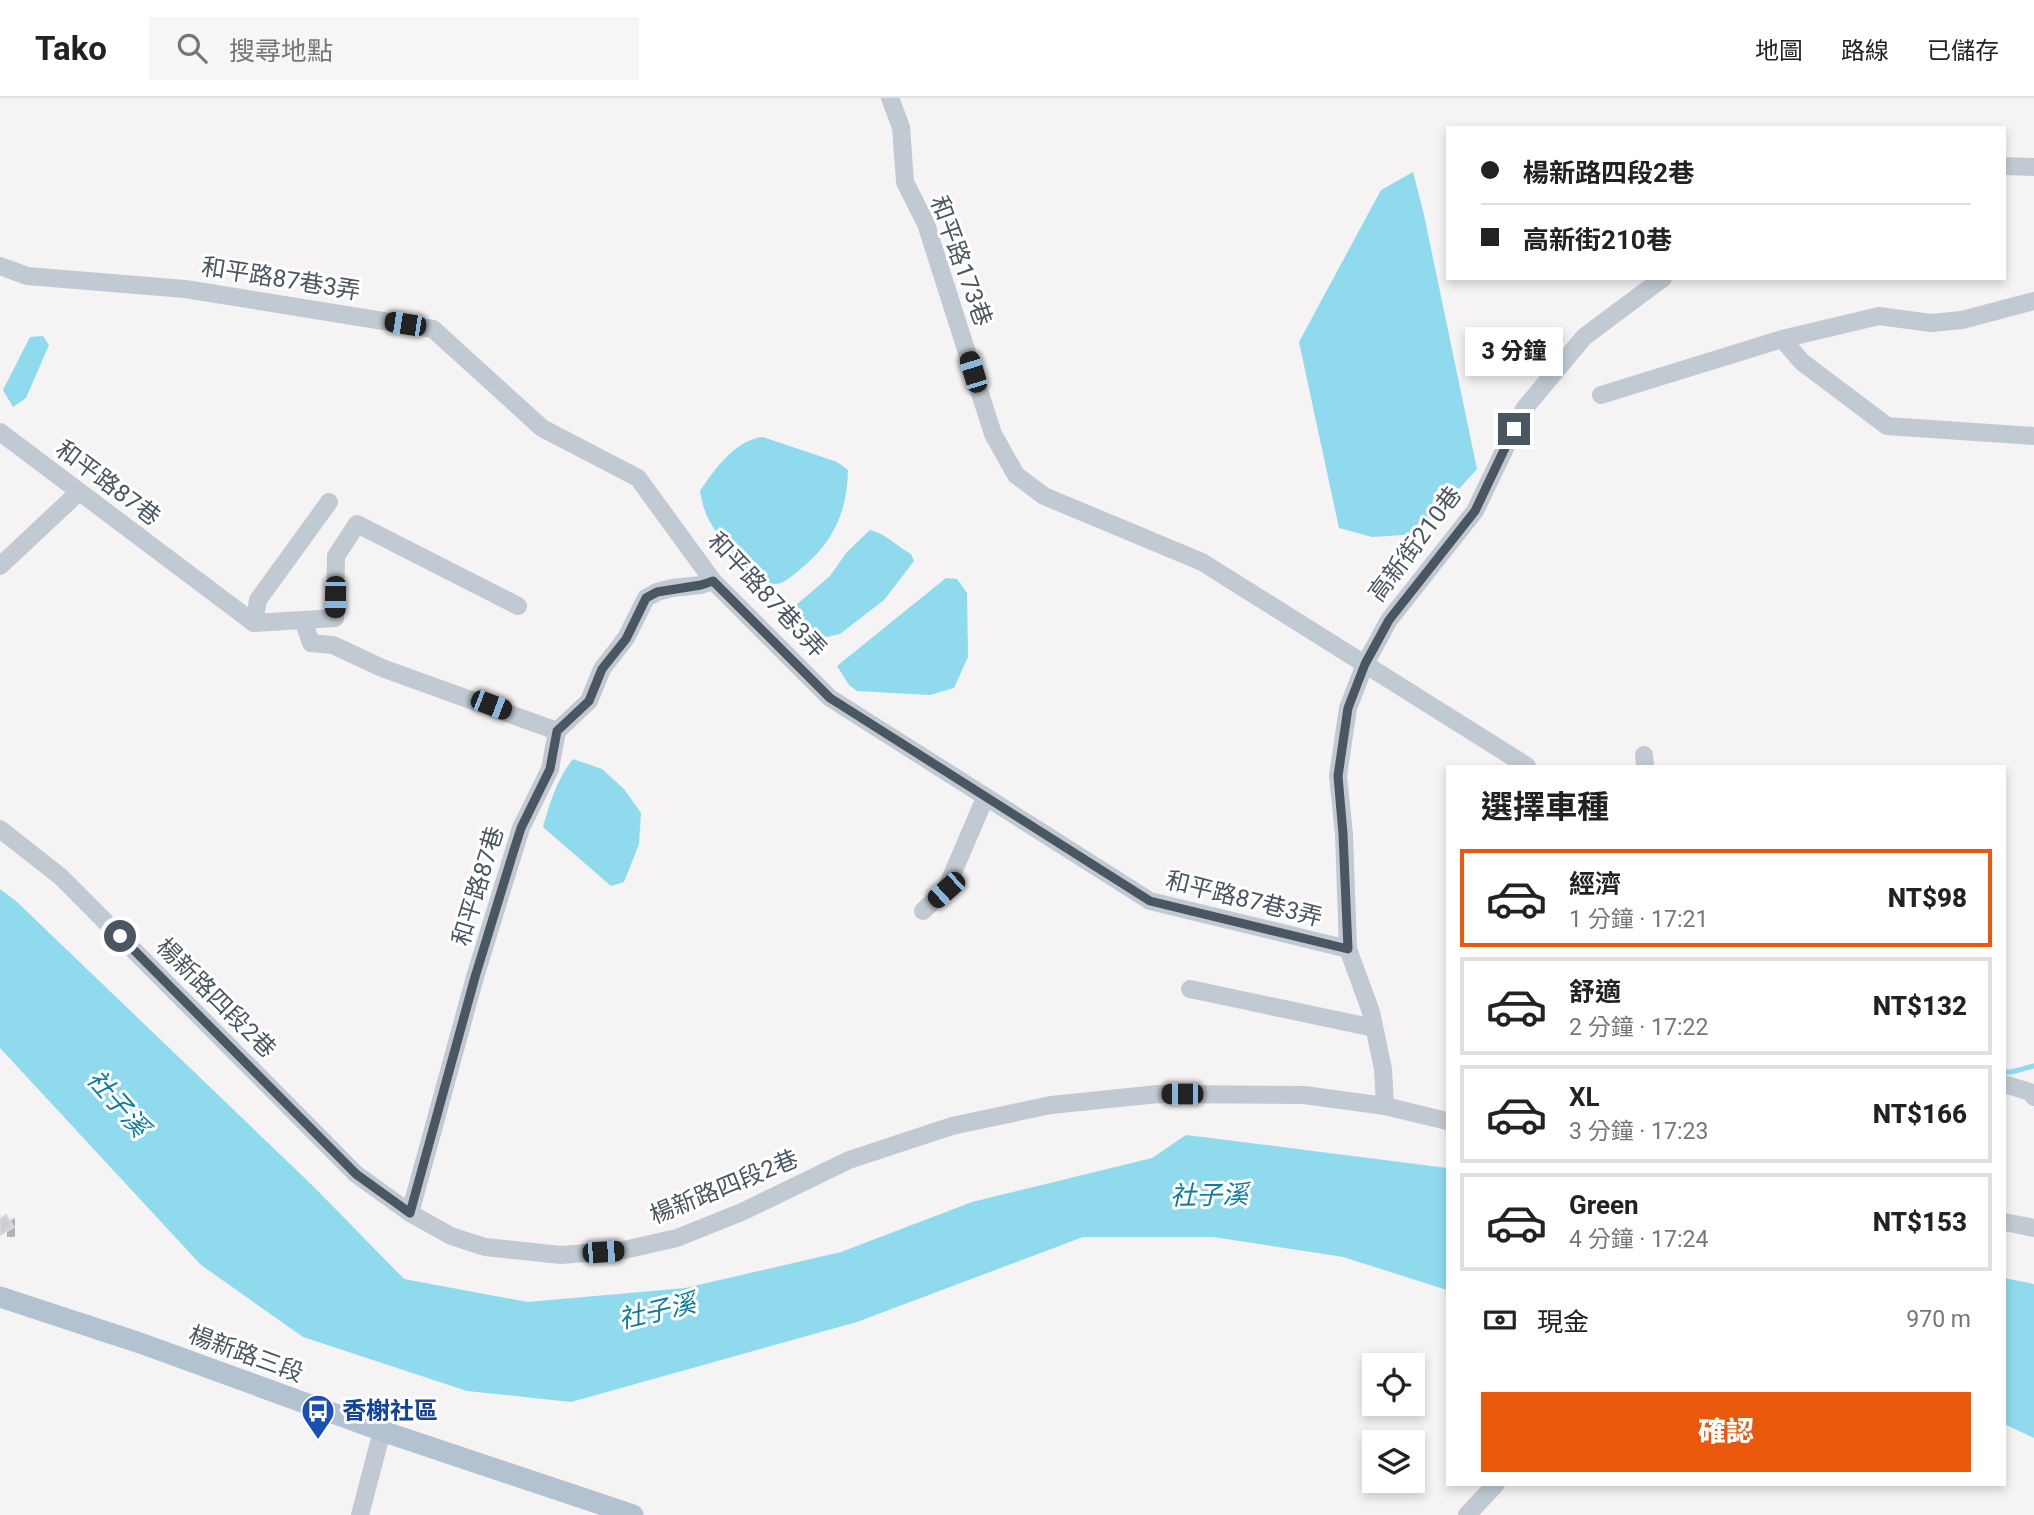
<!DOCTYPE html>
<html lang="zh-TW">
<meta charset="utf-8">
<style>
body{margin:0;font-family:Roboto,"Noto Sans TC",sans-serif;background:#f6f6f6;color:#222;height:100vh;display:flex;flex-direction:column;font-size:26px;white-space:nowrap}
*{box-sizing:border-box;margin:0}
p{font-size:23px;color:#767676}
.icon{flex:none;width:38px;height:38px;fill:none;stroke:currentColor;stroke-width:2;stroke-linecap:round;stroke-linejoin:round}
.map{position:relative;flex:1;overflow:hidden}
.drawer{position:absolute;left:1446px;top:667px;width:560px;height:721px;display:flex;flex-direction:column;background:#fff;border-radius:0px;box-shadow:0 4px 10px #0003}
.drawer>*{flex:none}
.hud{position:absolute;left:1446px;top:28px;width:560px;height:154px;border-radius:0px;box-shadow:0 4px 10px #0003;display:grid;align-content:center;height:154px;padding:0 35px;background:#fff}
.buttons{position:absolute;left:1362px;top:1255px;display:grid;gap:14px}
.buttons a{display:grid;place-items:center;width:63px;height:63px;border-radius:0px;background:#fff;box-shadow:0 4px 10px #0003;font-size:35px}
.end{position:absolute;width:32px;height:32px;margin:-16px;border:9px solid #4a5661;background:#fff;box-shadow:0 0 0 4px #fff}
.from{border-radius:50%}
.bubble{position:absolute;height:49px;border-radius:0px;background:#fff;box-shadow:0 4px 10px #0003;font-size:23px;font-weight:800;line-height:49px;text-align:center}
.car{position:absolute;width:21px;height:42px;margin:-21px -10px;border-radius:9px;box-shadow:0 0 5px 2px #0007;background:linear-gradient(#222 24%,#8ab4d8 0 40%,#222 0 76%,#8ab4d8 0 86%,#222 0)}
.hud b{display:flex;align-items:center;gap:24px;height:66px;font-size:26px}
.hud b+b{border-top:2px solid #e0e0e0}
.hud i{width:18px;height:18px;background:#222}
ul{padding:0;list-style:none}
li{display:flex;align-items:center;gap:21px;height:98px;margin:0 14px 10px;padding:0 21px;border:4px solid #e0e0e0;border-radius:0px}
li div{flex:1}
li b{display:block;font-size:26px}
li em{font-style:normal;font-weight:800}
li.selected{border-color:#ea580c}
li>.icon{width:63px;height:63px;stroke-width:1.5}
h2{padding:0 35px;font-size:32px;line-height:84px}
.pay{display:flex;align-items:center;gap:18px;height:77px;padding:0 35px;font-size:26px}
.pay p{margin-inline-start:auto}
.cta{display:flex;gap:14px;margin-top:auto;padding:14px 35px}
.cta a{flex:1;height:80px;border-radius:0px;background:#ea580c;color:#fff;font-size:28px;font-weight:800;line-height:80px;text-align:center}
header{display:flex;align-items:center;gap:42px;box-sizing:border-box;height:98px;padding:0 35px;background:#fff;border-bottom:2px solid #e0e0e0}
header strong{font-size:33px}
nav{display:flex;gap:38px;margin-inline-start:auto;font-size:24px}
.search{width:490px;height:63px;background:#f6f6f6;display:flex;align-items:center;gap:18px;box-sizing:border-box;padding:0 24px;border-radius:0px;color:#767676;font-size:26px}
.map>svg:first-child{display:block}
.water{fill:#90daee}
.lines{fill:none;stroke-linecap:round;stroke-linejoin:round}
.stream{stroke:#90daee;stroke-width:5}
.building{fill:#cdcfd5;stroke:#d7d9de;stroke-width:2;filter:url(#shadow)}
.minor{stroke:#c1cad2;stroke-width:18}
.major{stroke:#b3c2d1;stroke-width:21}
.route{stroke:#4a5661;stroke-width:9}
.labels{text-anchor:middle;stroke-width:6;stroke-linejoin:round;paint-order:stroke}
.street-label{font-size:24px;fill:#4a5661;stroke:#fff}
.transit-label{font-size:24px;font-weight:bold;fill:#164399;stroke:#fff;text-anchor:start}
.water-label{font-size:26px;font-style:italic;fill:#0c7c9b;stroke:#fff}
</style>
<header>
<strong>Tako</strong>
<div class="search"><svg class="icon" aria-label="search" viewBox="0 0 24 24"><circle cx="10" cy="10" r="6"/><path d="M15 15l6 6"/></svg>搜尋地點</div>
<nav><a>地圖</a><a>路線</a><a>已儲存</a></nav>
</header>
<div class="map">
<svg width="2034" height="1417" viewBox="0 0 2034 1417">
<defs>
<filter id="shadow"><feDropShadow dx="8" dy="4.5" stdDeviation="0" flood-color="#0004"/></filter>
</defs>
<rect width="100%" height="100%" fill="#f5f3f3"/>
<g class="water">
<polygon points="1413,74 1424,117 1477,371 1418,436 1372,439 1339,430 1299,244 1381,92"/>
<polygon points="43,238 49,247 26,300 13,309 3,292 30,239"/>
<path d="M763,339L837,364L848,372C847,417 832,446 797,474C789,480 784,486 774,486C754,485 738,464 728,450C713,430 704,419 700,393C715,371 735,342 763,339Z"/>
<path d="M870,432C887,436 896,448 911,456L914,463L884,502L840,536L818,541C805,533 795,524 795,508L830,478L847,454Z"/>
<polygon points="946,480 957,481 967,495 968,559 954,590 930,597 857,593 849,587 837,568"/>
<path d="M573,661L602,671L624,691L641,715L639,746L624,784L611,788L543,729C550,704 557,681 573,661Z"/>
<polygon points="0,791 16,803 314,1089 404,1181 528,1204 685,1190 841,1154 972,1104 1152,1060 1186,1037 1447,1070 1447,1192 1343,1159 1213,1139 1083,1139 857,1224 571,1304 467,1293 303,1239 201,1167 0,950"/>
<polygon points="2004,1180 2034,1186 2034,1340 2004,1326"/>
</g>
<g class="lines">
<polyline class="stream" points="2004,974 2011,974 2034,968"/>
</g>
<polygon class="building" points="6,1117 13,1129 0,1137 0,1121"/>
<g class="lines">
<g class="minor">
<polyline points="890,0 901,29 905,84 926,126 993,336 1016,377 1044,398 1202,464 1527,668"/>
<polyline points="2004,68 2034,69"/>
<polyline points="0,168 27,178 185,191 433,231 542,330 638,380 713,483 830,600 1150,803 1348,851"/>
<polyline points="1782,241 1802,264 1887,328 2034,338"/>
<polyline points="1601,297 1782,241 1879,218 1931,225 1962,222 2034,203"/>
<polyline points="0,334 254,525 258,502 329,404"/>
<polyline points="0,468 79,394"/>
<polyline points="303,522 311,545 333,547 382,570 557,633 550,671 521,730 475,879 410,1115"/>
<polyline points="254,525 335,520 336,458 357,426 518,508"/>
<polyline points="557,633 589,603 602,571 626,540 646,500 657,494 672,490 701,487 713,483"/>
<polyline points="1644,657 1645,668"/>
<polyline points="0,731 61,779 356,1076 410,1115 451,1138 485,1149 561,1157 624,1152 677,1140 744,1113 849,1062 952,1028 1051,1007 1158,996 1304,997 1385,1008 1447,1023"/>
<polyline points="923,813 946,791 985,700"/>
<polyline points="1190,891 1374,930"/>
<polyline points="2004,986 2030,994 2034,999"/>
<polyline points="1385,1008 1383,971 1371,914 1348,851 1344,736 1338,678 1348,610 1365,566 1389,522 1475,413 1524,311 1584,239 1663,180"/>
<polyline points="2004,1124 2034,1130"/>
<polyline points="360,1417 382,1333"/>
<polyline points="1467,1417 1496,1386"/>
</g>
<polyline class="major" points="0,1199 140,1245 382,1333 633,1417"/>
</g>
<g class="lines">
<polyline class="route" points="120,838 356,1076 410,1115 475,879 513,755 521,730 550,671 557,633 589,603 602,571 626,541 646,500 657,494 701,487 713,483 830,600 1150,803 1348,851 1343,736 1338,678 1348,610 1365,566 1389,522 1475,413 1514,331"/>
</g>
<defs>
<symbol id="bus-pin" viewBox="-11 -11 22 30"><path d="M0 17L-7.5 6A9.5 9.5 0 1 1 7.5 6Z" fill="#1a4fb4" stroke="#fff"/><path d="M-5-6H5V4H4V6H2V4H-2V6H-4V4H-5ZM-3.5-4V0h7V-4ZM-3.5 1.2v1.5H-2V1.2ZM2 1.2v1.5H3.5V1.2Z" fill="#fff"/></symbol>
</defs>
<g fill-rule="evenodd">
<use href="#bus-pin" x="299" y="1294" width="38" height="52"/>
</g>
<g class="labels">
<g class="street-label">
<text transform="translate(961 163) rotate(70)" y="8">和平路173巷</text>
<text transform="translate(281 181) rotate(9)" y="8">和平路87巷3弄</text>
<text transform="translate(108 385) rotate(37)" y="8">和平路87巷</text>
<text transform="translate(1415 446) rotate(-53)" y="8">高新街210巷</text>
<text transform="translate(767 497) rotate(47)" y="8">和平路87巷3弄</text>
<text transform="translate(478 788) rotate(-73)" y="8">和平路87巷</text>
<text transform="translate(1244 801) rotate(14)" y="8">和平路87巷3弄</text>
<text transform="translate(216 900) rotate(45)" y="8">楊新路四段2巷</text>
<text transform="translate(724 1089) rotate(-22)" y="8">楊新路四段2巷</text>
<text transform="translate(246 1256) rotate(20)" y="8">楊新路三段</text>
</g>
<g class="transit-label">
<text x="342" y="1321">香榭社區</text>
</g>
<g class="water-label">
<text transform="translate(118 1005) rotate(49)" y="9">社子溪</text>
<text transform="translate(1209 1097) rotate(-1)" y="9">社子溪</text>
<text transform="translate(657 1213) rotate(-13)" y="9">社子溪</text>
</g>
</g>
</svg>
<div class="buttons">
<a><svg class="icon" aria-label="locate" viewBox="0 0 24 24"><circle cx="12" cy="12" r="6"/><path d="M12 2v4M12 18v4M2 12h4M18 12h4"/></svg></a>
<a><svg class="icon" aria-label="layers" viewBox="0 0 24 24"><path d="M12 4l9 5-9 5-9-5zM3 14l9 5 9-5"/></svg></a>
</div>
<i class="end from" style="left:120px;top:838px"></i>
<i class="end" style="left:1514px;top:331px"></i>
<div class="bubble" style="left:1465px;top:229px;width:98px">3 分鐘</div>
<i class="car" style="left:405px;top:226px;rotate:279deg"></i>
<i class="car" style="left:973px;top:274px;rotate:343deg"></i>
<i class="car" style="left:335px;top:499px;rotate:181deg"></i>
<i class="car" style="left:491px;top:607px;rotate:111deg"></i>
<i class="car" style="left:946px;top:792px;rotate:228deg"></i>
<i class="car" style="left:1182px;top:996px;rotate:270deg"></i>
<i class="car" style="left:603px;top:1154px;rotate:86deg"></i>
<div class="hud">
<b><i class="from"></i>楊新路四段2巷</b>
<b><i></i>高新街210巷</b>
</div>
<section class="drawer">
<h2>選擇車種</h2>
<ul>
<li class="selected"><svg class="icon" aria-label="car" viewBox="0 0 24 24"><path d="M5 17H2v-5l4-1 3-4h7l3 4 3 1v5h-3M9 17h6M6 11h13"/><circle cx="7" cy="17" r="2"/><circle cx="17" cy="17" r="2"/></svg><div><b>經濟</b><p>1 分鐘 · 17:21</p></div><em>NT$98</em></li>
<li><svg class="icon" aria-label="car" viewBox="0 0 24 24"><path d="M5 17H2v-5l4-1 3-4h7l3 4 3 1v5h-3M9 17h6M6 11h13"/><circle cx="7" cy="17" r="2"/><circle cx="17" cy="17" r="2"/></svg><div><b>舒適</b><p>2 分鐘 · 17:22</p></div><em>NT$132</em></li>
<li><svg class="icon" aria-label="car" viewBox="0 0 24 24"><path d="M5 17H2v-5l4-1 3-4h7l3 4 3 1v5h-3M9 17h6M6 11h13"/><circle cx="7" cy="17" r="2"/><circle cx="17" cy="17" r="2"/></svg><div><b>XL</b><p>3 分鐘 · 17:23</p></div><em>NT$166</em></li>
<li><svg class="icon" aria-label="car" viewBox="0 0 24 24"><path d="M5 17H2v-5l4-1 3-4h7l3 4 3 1v5h-3M9 17h6M6 11h13"/><circle cx="7" cy="17" r="2"/><circle cx="17" cy="17" r="2"/></svg><div><b>Green</b><p>4 分鐘 · 17:24</p></div><em>NT$153</em></li>
</ul>
<div class="pay"><svg class="icon" aria-label="cash" viewBox="0 0 24 24"><path d="M3 7h18v10H3z"/><circle cx="12" cy="12" r="2"/></svg>現金<p>970 m</p></div>
<div class="cta"><a>確認</a></div>
</section>
</div>
